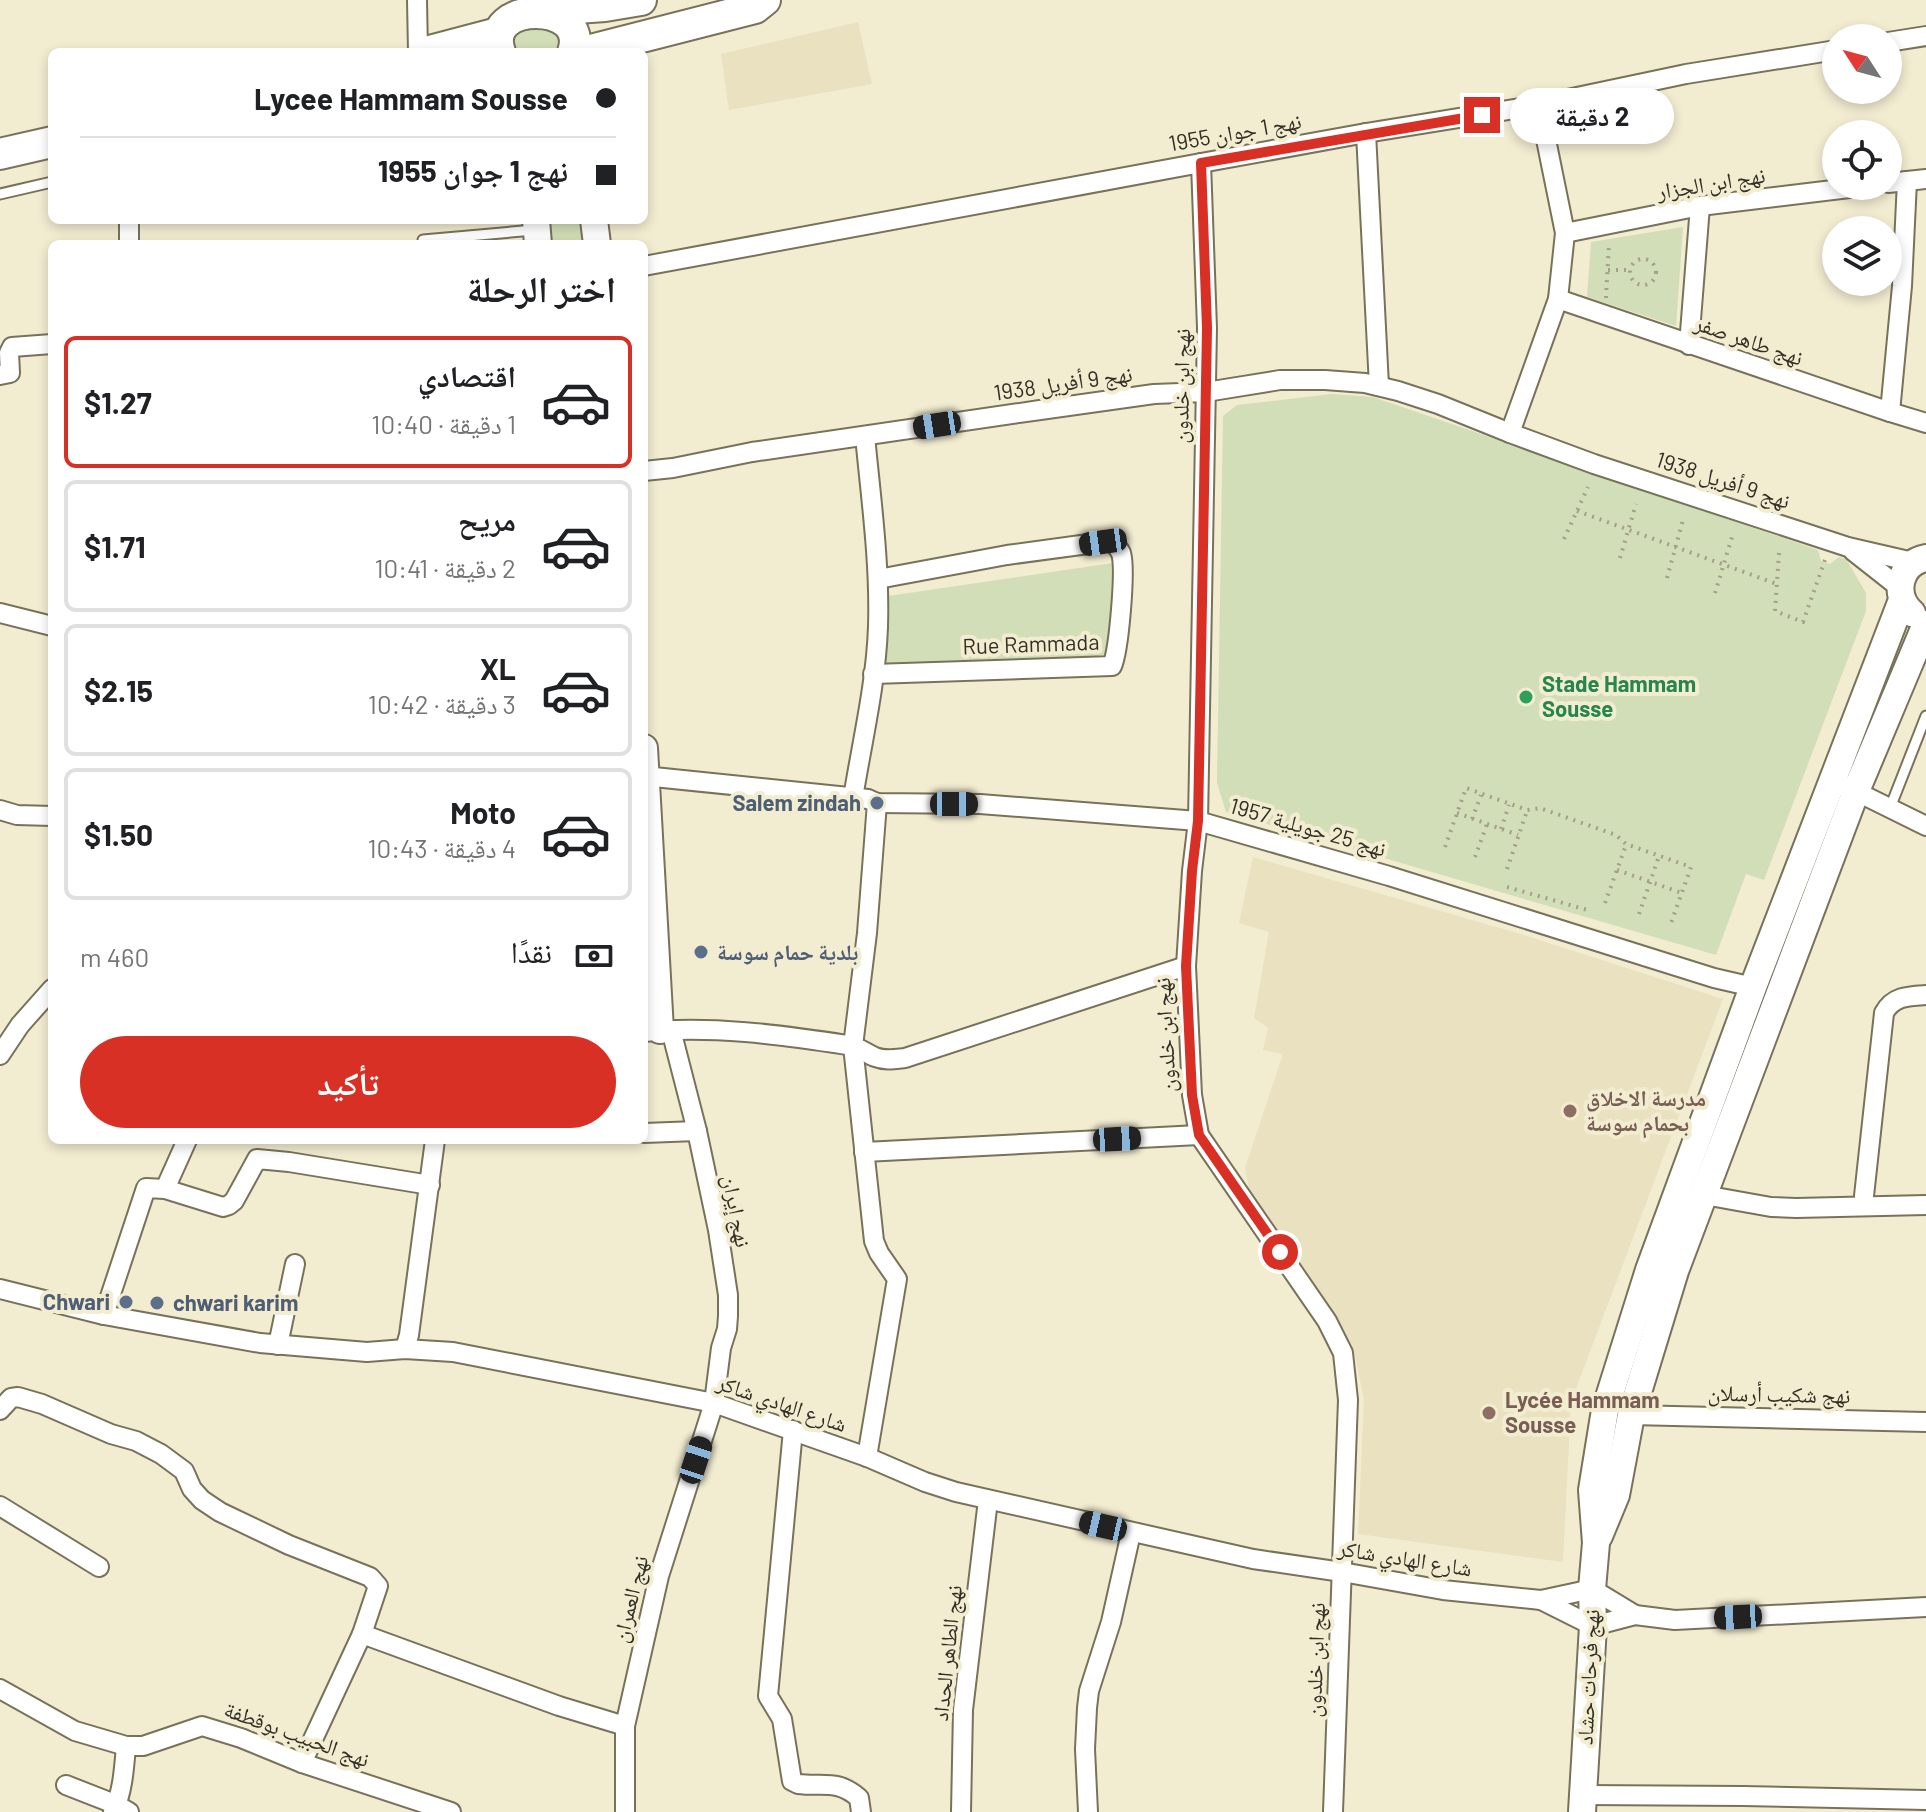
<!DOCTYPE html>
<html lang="ar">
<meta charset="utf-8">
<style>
body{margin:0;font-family:Barlow,"Noto Naskh Arabic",sans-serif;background:#f6f6f6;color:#202124;direction:rtl;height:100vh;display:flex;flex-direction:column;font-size:30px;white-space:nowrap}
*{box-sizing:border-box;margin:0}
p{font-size:26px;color:#757577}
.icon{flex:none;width:44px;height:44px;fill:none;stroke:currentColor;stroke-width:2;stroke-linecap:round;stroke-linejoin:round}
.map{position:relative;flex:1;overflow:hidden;direction:ltr}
.panel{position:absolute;left:48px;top:240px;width:600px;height:904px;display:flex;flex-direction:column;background:#fff;border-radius:12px;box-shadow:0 4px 12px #0003;direction:rtl}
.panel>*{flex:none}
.top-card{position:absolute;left:48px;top:48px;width:600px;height:176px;border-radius:12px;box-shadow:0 4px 12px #0003;direction:rtl;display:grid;align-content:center;height:176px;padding:0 32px;background:#fff}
.needle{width:52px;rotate:306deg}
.fabs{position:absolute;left:1822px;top:24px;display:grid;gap:16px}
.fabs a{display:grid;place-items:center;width:80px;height:80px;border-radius:50%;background:#fff;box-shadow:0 4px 12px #0003;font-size:40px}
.end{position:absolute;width:36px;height:36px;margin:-18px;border:10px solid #d93025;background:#fff;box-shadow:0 0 0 4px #fff}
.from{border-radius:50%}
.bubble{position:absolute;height:56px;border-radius:28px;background:#fff;box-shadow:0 4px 12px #0003;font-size:26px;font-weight:700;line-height:56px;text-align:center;direction:rtl}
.car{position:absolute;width:24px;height:48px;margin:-24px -12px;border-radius:10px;box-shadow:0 0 6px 2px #0007;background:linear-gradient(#222 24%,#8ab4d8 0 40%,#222 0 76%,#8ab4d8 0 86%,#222 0)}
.top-card b{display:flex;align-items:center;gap:28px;height:76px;font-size:30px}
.top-card b+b{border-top:2px solid #e0e0e0}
.top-card i{width:20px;height:20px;background:#202124}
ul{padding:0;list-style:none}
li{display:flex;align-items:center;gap:24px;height:132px;margin:0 16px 12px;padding:0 16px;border:4px solid #e0e0e0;border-radius:12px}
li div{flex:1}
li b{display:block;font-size:30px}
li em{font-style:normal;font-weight:700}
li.current{border-color:#d93025}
li>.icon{width:72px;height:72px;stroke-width:1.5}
h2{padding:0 32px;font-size:36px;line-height:96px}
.pay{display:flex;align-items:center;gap:20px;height:88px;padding:0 32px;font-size:30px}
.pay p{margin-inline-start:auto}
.cta{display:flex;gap:16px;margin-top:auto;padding:16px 32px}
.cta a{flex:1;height:92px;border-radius:48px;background:#d93025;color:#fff;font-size:32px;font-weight:700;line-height:92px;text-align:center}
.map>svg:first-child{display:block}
.built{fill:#e9e1c0}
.green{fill:#d2deb7}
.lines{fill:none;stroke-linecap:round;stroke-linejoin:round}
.lane-casing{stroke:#78725b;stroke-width:13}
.street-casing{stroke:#78725b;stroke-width:22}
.secondary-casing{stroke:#78725b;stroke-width:30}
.primary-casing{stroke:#78725b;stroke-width:34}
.path{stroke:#a39f8a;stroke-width:4;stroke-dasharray:2 6;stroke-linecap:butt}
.lane{stroke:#fff;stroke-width:9}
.street{stroke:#fff;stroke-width:18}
.secondary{stroke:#fff;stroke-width:26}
.primary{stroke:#fff;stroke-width:30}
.route{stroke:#d93025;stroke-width:10}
.leisure-dot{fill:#2e9e5b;stroke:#f2ecd1;stroke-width:3}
.service-dot{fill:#5c6f8a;stroke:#f2ecd1;stroke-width:3}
.education-dot{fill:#8d6e63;stroke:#f2ecd1;stroke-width:3}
.labels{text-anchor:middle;stroke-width:8;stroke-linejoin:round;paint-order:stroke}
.street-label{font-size:22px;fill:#322f25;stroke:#f2ecd1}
.leisure-label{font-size:22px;font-weight:bold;fill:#27864d;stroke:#f2ecd1;text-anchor:start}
.service-label{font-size:22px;font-weight:bold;fill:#4e5e75;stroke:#f2ecd1;text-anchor:end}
.education-label{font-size:22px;font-weight:bold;fill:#785e54;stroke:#f2ecd1;text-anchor:start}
</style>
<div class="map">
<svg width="1926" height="1812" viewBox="0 0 1926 1812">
<rect width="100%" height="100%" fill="#f2ecd1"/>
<g class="built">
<polygon points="858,22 872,84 729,110 721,54"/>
<polygon points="1253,857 1524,935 1723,999 1571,1402 1563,1562 1358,1534 1364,1400 1354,1350 1336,1314 1265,1212 1250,1195 1245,1168 1283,1054 1263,1050 1268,1028 1254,1018 1269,932 1239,923"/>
</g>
<g class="green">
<path d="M518,25L557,26L560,45L557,52H516C512,41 513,35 518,25Z"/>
<polygon points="545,220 586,220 588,244 547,244"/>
<polygon points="1683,227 1676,326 1587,297 1591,242"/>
<polygon points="1332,394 1373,397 1818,550 1821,561 1830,564 1839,557 1846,559 1866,593 1866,611 1764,880 1746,874 1716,955 1226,812 1217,783 1223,416 1237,405"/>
<polygon points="1126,561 1122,657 879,666 887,648 888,596"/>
</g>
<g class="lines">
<defs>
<g id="lane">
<polyline points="0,194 52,182"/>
<polyline points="423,240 534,230"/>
<polyline points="1890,808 1926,716"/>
</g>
<g id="street">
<polyline points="417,0 418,52"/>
<polyline points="1888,42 1926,36"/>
<polyline points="1366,133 1379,386"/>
<polyline points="1201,163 1207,328 1198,821 1192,871 1186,966 1192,1095 1199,1135 1327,1321 1343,1353 1348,1400 1333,1812"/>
<polyline points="1888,183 1926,179"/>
<polyline points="1565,233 1700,206 1866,186"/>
<polyline points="129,244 129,220"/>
<polyline points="644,266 1201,163 1366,133 1539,105 1686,74 1836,50"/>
<polyline points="1558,299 1890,412 1926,423"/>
<polyline points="1689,345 1700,206"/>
<polyline points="0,375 10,373 9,353 12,347 52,344"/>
<polyline points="1890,412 1902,286 1907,181"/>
<polyline points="1510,433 1558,299 1565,233 1539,105"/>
<polyline points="644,471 673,468 752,452 1040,410 1154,394 1206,392 1280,380 1325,380 1365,383 1398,391 1438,404 1510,433 1594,464 1848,547 1913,562"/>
<polyline points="1853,551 1900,588"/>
<polyline points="0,613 52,626"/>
<path d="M873,674L1112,666C1119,650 1126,569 1121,553C1119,549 1116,546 1114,542H1103L1007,555L878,579"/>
<polyline points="644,776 868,799 877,803 980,804 1198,821 1389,876 1714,978 1753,987"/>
<polyline points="1845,786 1926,826"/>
<path d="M853,798C862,742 876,684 878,627C880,563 871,499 865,436"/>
<polyline points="0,810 17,815 52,816"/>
<path d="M644,1032C709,1025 782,1035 847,1045C858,1046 865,1053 875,1057C885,1061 895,1059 905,1058L1186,966"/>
<polyline points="0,1055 20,1025 52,989"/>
<polyline points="644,1133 697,1131"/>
<polyline points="864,1152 1199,1135"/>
<polyline points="165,1189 187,1140"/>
<polyline points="1704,1195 1771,1207 1796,1208 1926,1205"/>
<path d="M1864,1196L1884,1013C1893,996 1909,996 1926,995"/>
<polyline points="0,1289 104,1315 260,1343 367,1352 405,1349 453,1352 714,1403 867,1457 925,1482 956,1492 1253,1559 1342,1572 1443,1590 1541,1600 1592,1589 1635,1615"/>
<polyline points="104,1315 146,1188 165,1189 223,1207 229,1205 234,1201 257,1159 289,1162 430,1185"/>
<polyline points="278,1345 295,1264"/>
<polyline points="405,1349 409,1335 435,1140"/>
<polyline points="0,1410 11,1398 18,1397 42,1404 111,1434 136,1441 161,1454 184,1471 192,1489 202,1500 220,1512 289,1545 370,1577 378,1586 362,1634 559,1706 625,1726"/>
<polyline points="1631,1415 1926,1422"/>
<path d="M793,1430L768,1696L782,1719L792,1781L798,1784C824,1787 837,1779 859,1798L861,1812"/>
<polyline points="867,1457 897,1279 879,1253 874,1241 853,1046 867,933 877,803"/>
<polyline points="0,1506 99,1567"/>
<polyline points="1541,1600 1593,1626 1635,1615 1675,1620 1926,1607"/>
<polyline points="0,1689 75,1731 126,1746 143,1746 202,1726 241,1738 302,1763 451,1812"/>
<polyline points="302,1763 362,1634"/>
<polyline points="66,1785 117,1805 129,1812"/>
<polyline points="1582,1795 1743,1796 1926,1800"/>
<path d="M113,1812C123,1792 124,1768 126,1746"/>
<polyline points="625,1812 625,1726 659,1576 714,1403 721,1348 727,1329 728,1316 728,1295 718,1230 697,1131 671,1030"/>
<polyline points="961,1812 963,1710 988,1500"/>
<polyline points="1088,1812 1085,1749 1087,1708 1089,1691 1111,1622 1131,1533"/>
</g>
<g id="secondary">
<polyline points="536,220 538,244"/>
<polyline points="594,220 597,244"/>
<path d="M1912,613C1892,595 1899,563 1926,558"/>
<polyline points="644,748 660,1030"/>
<polyline points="1599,1536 1616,1495 1631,1415 1675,1271 1856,791 1926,624"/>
<polyline points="1582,1812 1593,1626 1592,1589 1596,1543 1592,1490 1605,1410 1649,1270 1753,987 1902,600"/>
</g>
<g id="primary">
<polyline points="562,9 605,6 641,0"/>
<polyline points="426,52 498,33"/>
<path d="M500,52C481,0 591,0 573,52"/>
<polyline points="583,52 755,8 765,0"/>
<polyline points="0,154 52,142"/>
</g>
</defs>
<use href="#lane" class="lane-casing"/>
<use href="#street" class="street-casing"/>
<use href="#secondary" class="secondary-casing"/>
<use href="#primary" class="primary-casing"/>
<g class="path">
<circle cx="1643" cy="272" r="13"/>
<polyline points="1608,270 1630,270"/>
<polyline points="1606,298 1609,243"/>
<polyline points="1577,511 1777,584"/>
<polyline points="1564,539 1588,487"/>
<polyline points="1779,553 1775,611 1803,622 1826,557"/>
<polyline points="1620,558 1636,504"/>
<polyline points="1667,578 1683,520"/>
<polyline points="1715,593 1732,537"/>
<polyline points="1457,813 1518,835"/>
<polyline points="1472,819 1481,795"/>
<polyline points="1501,829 1509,805"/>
<polyline points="1445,847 1466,788 1527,810 1540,808 1616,835 1626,844 1691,867 1670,926"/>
<polyline points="1475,857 1487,824"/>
<polyline points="1507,869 1527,811"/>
<polyline points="1617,870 1682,893"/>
<polyline points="1507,887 1591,911"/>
<polyline points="1605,903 1626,845"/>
<polyline points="1639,914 1659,856"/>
</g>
<use href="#lane" class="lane"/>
<use href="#street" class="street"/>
<use href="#secondary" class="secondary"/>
<use href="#primary" class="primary"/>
</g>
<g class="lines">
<polyline class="route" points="1280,1252 1199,1135 1192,1095 1186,966 1192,871 1198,821 1207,328 1201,163 1482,115"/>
</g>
<circle class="leisure-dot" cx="1526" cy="697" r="8"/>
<g class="service-dot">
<circle cx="877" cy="803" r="8"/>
<circle cx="701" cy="952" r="8"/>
<circle cx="126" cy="1302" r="8"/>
<circle cx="157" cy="1303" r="8"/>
</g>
<g class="education-dot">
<circle cx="1570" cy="1111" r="8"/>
<circle cx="1489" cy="1413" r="8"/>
</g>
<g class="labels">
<g class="street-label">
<text transform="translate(1235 132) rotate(-10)" y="8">نهج 1 جوان 1955</text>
<text transform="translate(1711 183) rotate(-9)" y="8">نهج ابن الجزار</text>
<text transform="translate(1749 340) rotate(19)" y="8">نهج طاهر صفر</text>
<text transform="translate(1063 383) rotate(-8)" y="8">نهج 9 أفريل 1938</text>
<text transform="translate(1181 386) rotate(-89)" y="8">نهج ابن خلدون</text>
<text transform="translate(1723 480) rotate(18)" y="8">نهج 9 أفريل 1938</text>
<text transform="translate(1031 644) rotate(-2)" y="8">Rue Rammada</text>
<text transform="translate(1308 827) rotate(16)" y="8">نهج 25 جويلية 1957</text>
<text transform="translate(1165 1035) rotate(-93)" y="8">نهج ابن خلدون</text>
<text transform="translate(737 1211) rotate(79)" y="8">نهج إيران</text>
<text transform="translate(1779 1394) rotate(1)" y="8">نهج شكيب أرسلان</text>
<text transform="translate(782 1403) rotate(19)" y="8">شارع الهادي شاكر</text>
<text transform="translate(1405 1558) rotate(9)" y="8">شارع الهادي شاكر</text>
<text transform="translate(630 1599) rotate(-76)" y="8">نهج العمران</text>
<text transform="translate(947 1653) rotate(-84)" y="8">نهج الطاهر الحداد</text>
<text transform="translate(1315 1660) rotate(-88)" y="8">نهج ابن خلدون</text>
<text transform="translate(1588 1677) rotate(-87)" y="8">نهج فرحات حشاد</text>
<text transform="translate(297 1734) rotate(20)" y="8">نهج الحبيب بوقطفة</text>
</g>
<g class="leisure-label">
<text x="1542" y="692">Stade Hammam<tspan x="1542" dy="25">Sousse</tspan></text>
</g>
<g class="service-label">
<text x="861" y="811">Salem zindah</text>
<text x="717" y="960" text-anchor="start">بلدية حمام سوسة</text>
<text x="110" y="1310">Chwari</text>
<text x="173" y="1311" text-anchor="start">chwari karim</text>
</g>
<g class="education-label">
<text x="1586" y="1106">مدرسة الاخلاق<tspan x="1586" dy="25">بحمام سوسة</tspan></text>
<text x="1505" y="1408">Lycée Hammam<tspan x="1505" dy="25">Sousse</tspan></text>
</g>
</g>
</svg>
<div class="fabs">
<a><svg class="needle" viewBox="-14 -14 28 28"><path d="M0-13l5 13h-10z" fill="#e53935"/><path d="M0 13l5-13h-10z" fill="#757577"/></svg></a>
<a><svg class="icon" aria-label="locate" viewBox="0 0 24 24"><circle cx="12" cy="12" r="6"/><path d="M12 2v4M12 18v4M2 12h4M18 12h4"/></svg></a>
<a><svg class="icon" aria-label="layers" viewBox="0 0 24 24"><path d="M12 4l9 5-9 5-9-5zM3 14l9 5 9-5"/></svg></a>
</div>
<i class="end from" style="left:1280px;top:1252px"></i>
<i class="end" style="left:1482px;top:115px"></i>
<div class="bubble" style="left:1510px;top:88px;width:164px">2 دقيقة</div>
<i class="car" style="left:937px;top:425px;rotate:261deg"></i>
<i class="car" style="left:1103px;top:542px;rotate:262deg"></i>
<i class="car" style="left:954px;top:804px;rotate:90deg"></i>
<i class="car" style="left:1117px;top:1139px;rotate:87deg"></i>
<i class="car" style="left:696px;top:1460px;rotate:18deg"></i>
<i class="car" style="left:1103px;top:1526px;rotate:283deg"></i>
<i class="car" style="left:1738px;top:1617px;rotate:267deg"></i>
<div class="top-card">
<b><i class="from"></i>Lycee Hammam Sousse</b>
<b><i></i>نهج 1 جوان 1955</b>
</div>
<section class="panel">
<h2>اختر الرحلة</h2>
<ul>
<li class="current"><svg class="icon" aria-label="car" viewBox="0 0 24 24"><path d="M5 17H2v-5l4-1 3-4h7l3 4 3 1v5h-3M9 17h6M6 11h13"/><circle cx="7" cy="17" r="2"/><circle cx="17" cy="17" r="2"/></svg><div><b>اقتصادي</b><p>1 دقيقة · 10:40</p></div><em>$1.27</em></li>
<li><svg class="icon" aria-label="car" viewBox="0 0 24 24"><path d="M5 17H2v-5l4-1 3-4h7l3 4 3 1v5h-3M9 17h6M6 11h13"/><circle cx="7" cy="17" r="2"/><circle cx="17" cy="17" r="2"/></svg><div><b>مريح</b><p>2 دقيقة · 10:41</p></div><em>$1.71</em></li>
<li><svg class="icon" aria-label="car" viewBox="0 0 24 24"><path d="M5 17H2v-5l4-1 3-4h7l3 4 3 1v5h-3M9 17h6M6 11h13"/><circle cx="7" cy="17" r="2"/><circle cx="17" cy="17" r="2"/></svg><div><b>XL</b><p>3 دقيقة · 10:42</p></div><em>$2.15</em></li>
<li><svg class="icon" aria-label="car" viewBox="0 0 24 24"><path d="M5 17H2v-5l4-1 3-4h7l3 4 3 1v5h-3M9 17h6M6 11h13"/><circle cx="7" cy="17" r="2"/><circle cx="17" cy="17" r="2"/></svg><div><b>Moto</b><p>4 دقيقة · 10:43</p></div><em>$1.50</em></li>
</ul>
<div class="pay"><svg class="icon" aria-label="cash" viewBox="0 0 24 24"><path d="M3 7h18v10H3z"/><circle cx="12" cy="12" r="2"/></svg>نقدًا<p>460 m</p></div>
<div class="cta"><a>تأكيد</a></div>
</section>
</div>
